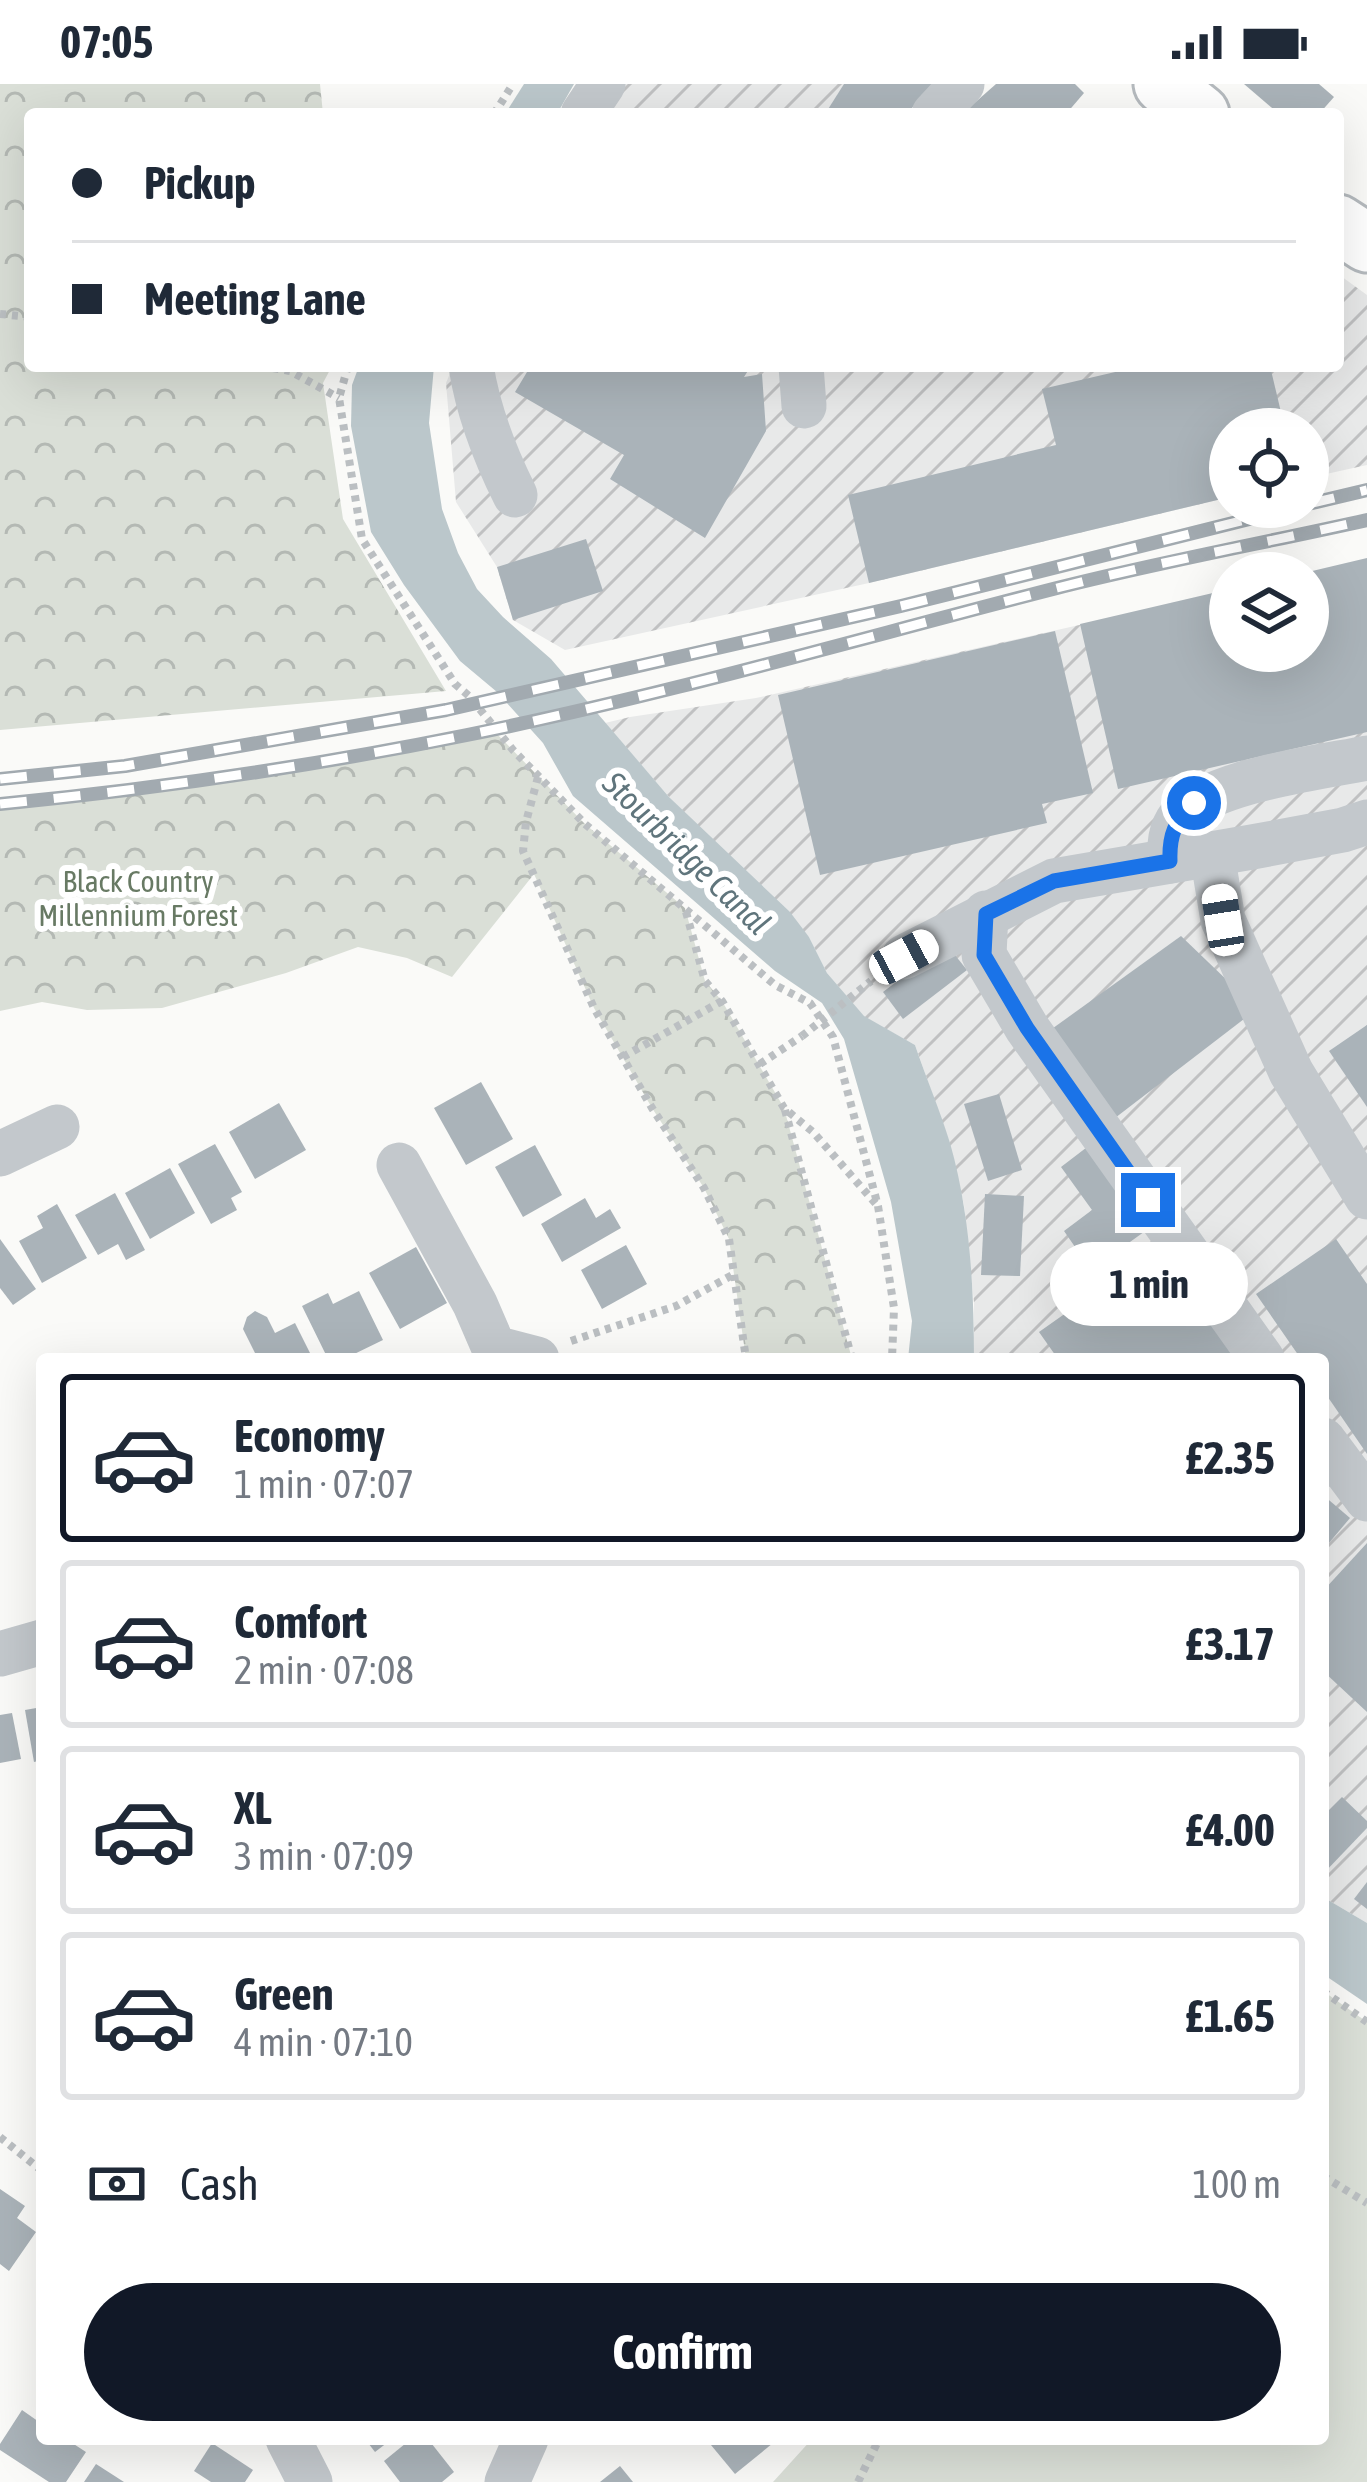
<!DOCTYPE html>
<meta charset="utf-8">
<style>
body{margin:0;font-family:"Asap Condensed",sans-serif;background:#f2f2f3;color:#1f2937;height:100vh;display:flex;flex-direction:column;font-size:45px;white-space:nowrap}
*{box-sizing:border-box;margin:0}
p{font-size:39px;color:#747a83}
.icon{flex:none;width:66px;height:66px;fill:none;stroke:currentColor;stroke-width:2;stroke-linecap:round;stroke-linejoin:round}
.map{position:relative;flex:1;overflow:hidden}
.details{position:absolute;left:36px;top:1269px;width:1293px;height:1092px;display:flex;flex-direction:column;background:#fff;border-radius:12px;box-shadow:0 12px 48px #0002}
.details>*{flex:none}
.banner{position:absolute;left:24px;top:24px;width:1320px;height:264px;border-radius:12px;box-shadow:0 12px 48px #0002;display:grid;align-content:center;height:264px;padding:0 48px;background:#fff}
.buttons{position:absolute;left:1209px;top:324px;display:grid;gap:24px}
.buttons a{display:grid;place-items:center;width:120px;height:120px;border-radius:50%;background:#fff;box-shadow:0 12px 48px #0002;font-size:60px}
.end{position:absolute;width:54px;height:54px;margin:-27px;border:15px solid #1a73e8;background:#fff;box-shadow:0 0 0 6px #fff}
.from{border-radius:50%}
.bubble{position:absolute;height:84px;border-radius:42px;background:#fff;box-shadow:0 12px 48px #0002;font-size:39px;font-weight:700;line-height:84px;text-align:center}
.car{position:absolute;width:36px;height:72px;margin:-36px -18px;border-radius:15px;box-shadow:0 0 9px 3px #0007;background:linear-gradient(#fff 24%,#345 0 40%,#fff 0 76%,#345 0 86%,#fff 0)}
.banner b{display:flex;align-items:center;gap:42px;height:114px;font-size:45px}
.banner b+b{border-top:3px solid #e0e1e3}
.banner i{width:30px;height:30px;background:#1f2937}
ul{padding:21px 0 0;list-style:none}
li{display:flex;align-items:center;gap:36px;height:168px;margin:0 24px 18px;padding:0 24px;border:6px solid #e0e1e3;border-radius:12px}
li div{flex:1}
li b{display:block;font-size:45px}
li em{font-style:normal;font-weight:700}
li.active{border-color:#111827}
li>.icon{width:108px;height:108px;stroke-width:1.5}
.pay{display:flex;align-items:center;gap:30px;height:132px;padding:0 48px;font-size:45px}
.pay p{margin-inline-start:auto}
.action{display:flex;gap:24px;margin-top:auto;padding:24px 48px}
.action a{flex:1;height:138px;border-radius:72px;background:#111827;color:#fff;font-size:48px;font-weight:700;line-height:138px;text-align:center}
.status{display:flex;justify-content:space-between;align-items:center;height:84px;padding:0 60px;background:#fff;direction:ltr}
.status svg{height:33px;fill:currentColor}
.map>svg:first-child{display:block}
.industrial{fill:url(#industrial-furrows)}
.forest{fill:url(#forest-crowns)}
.park{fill:#dadfd7}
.water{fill:#bbc7cb}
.building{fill:#aab3b9}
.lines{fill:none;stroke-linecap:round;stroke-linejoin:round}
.major-casing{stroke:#b5babe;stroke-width:63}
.path{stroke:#bbbfc2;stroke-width:8;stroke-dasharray:6 6;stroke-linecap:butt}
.minor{stroke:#c3c8cc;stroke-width:45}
.major{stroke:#fff;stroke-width:57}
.rail-casing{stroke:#a2aab0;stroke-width:14}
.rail{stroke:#fff;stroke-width:9;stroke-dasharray:27;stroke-linecap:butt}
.path-bridge{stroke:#bbbfc2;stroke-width:8;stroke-dasharray:6 6;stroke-linecap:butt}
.route{stroke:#1a73e8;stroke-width:15}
.labels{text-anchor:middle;stroke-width:12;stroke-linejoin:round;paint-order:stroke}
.park-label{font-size:30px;fill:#687a64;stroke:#fff}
.water-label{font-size:33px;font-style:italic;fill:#60757c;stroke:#fff}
</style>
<div class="status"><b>07:05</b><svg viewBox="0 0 49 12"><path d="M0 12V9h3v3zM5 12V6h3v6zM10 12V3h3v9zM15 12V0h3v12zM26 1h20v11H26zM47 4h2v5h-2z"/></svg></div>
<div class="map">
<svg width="1367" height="2398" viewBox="0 0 1367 2398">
<defs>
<pattern id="industrial-furrows" width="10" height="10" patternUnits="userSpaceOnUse" patternTransform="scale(3)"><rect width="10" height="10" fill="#e8e9e9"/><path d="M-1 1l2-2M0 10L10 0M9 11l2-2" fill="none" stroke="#c0c1c2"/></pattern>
<pattern id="forest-crowns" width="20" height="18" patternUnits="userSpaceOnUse" patternTransform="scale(3)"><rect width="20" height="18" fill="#dadfd7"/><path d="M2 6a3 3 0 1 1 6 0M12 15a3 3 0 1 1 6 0" fill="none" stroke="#b4b9b4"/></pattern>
</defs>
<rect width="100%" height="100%" fill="#fafaf8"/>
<g class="industrial">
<polygon points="609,0 935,0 906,30 588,30"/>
<polygon points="1338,190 1367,211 1367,381 1308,394 1308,345 1230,345 1230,413 869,499 565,566 513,536 497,483 456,418 446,299 453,282 1338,282"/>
<polygon points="1367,476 1367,1839 1323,1813 1323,1275 974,1275 974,1219 964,1121 949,1057 915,961 864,933 827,889 809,853 669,713 605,639 630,633 756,614 1230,507 1230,567 1308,567"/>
</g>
<g class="forest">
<polygon points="0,0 320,0 323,30 30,30 30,282 332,282 323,299 343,435 446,607 0,646"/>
<polygon points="493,646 585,740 685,824 705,897 722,917 784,1024 852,1275 746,1275 729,1155 704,1104 652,1024 594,924 534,790 452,893 407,874 358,863 286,889 162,924 87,926 42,918 0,927 0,724 182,700"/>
</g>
<polygon class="park" points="1323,1907 1367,1938 1367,2398 773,2398 812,2355 1323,2355"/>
<g class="water">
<polygon points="524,0 574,0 557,30 505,30"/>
<path d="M359,282H434L429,339L442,425L458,469L477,505L503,533L551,575L669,713L790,828L809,853L827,889L864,932L915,961C926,994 940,1026 950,1059C970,1129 974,1203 974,1275H908L912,1237L891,1118L844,955L822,919L775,887L573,712L543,659L497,608L460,577L404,501L371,448L351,342L352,301Z"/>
<polygon points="1323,1813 1367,1839 1367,1920 1323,1890"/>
</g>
<g class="building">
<polygon points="844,0 935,0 906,30 825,30"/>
<polygon points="996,0 1075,0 1084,9 1066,30 962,30"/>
<polygon points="1244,0 1319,0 1334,13 1319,30 1279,30"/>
<polygon points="519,282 751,282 744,293 762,290 766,347 705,454 610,395 624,371 515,308 527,288"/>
<polygon points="1141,282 1270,282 1285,345 1230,345 1230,413 869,499 848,411 1056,361 1042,305"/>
<polygon points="586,455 603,507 513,536 497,483"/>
<polygon points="1367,474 1367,648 1118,705 1080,540 1230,505 1230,567 1308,567 1308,488"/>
<polygon points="1055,547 1093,709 1042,720 1047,739 820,791 778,611"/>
<polygon points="1181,852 1257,925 1115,1034 1049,947"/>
<polygon points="946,860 967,886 903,935 883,908"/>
<polygon points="1367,941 1367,1023 1329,967"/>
<polygon points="481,998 513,1055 466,1081 434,1024"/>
<polygon points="999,1010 1022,1086 988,1097 964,1020"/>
<polygon points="279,1019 306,1066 255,1095 229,1048"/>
<polygon points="1095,1057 1155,1140 1091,1186 1064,1147 1092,1126 1061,1083"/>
<polygon points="215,1060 242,1108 231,1114 237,1126 211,1140 178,1080"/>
<polygon points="535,1061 562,1111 523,1133 495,1083"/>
<polygon points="170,1084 195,1129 150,1155 125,1109"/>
<polygon points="115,1109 145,1166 126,1176 118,1160 98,1171 75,1131"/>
<polygon points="985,1110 1024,1112 1020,1192 981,1191"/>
<polygon points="585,1114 596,1134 610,1125 621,1144 562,1178 541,1140"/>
<polygon points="57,1120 87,1174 42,1199 19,1157 43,1144 37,1132"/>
<polygon points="0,1155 36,1205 13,1221 0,1204"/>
<polygon points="1336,1155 1367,1200 1367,1370 1323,1306 1323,1275 1301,1275 1256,1210"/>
<polygon points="626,1161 647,1200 602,1225 581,1186"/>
<polygon points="416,1163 447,1219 400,1245 369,1189"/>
<polygon points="1173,1174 1244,1275 1058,1275 1039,1248 1141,1176 1150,1190"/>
<polygon points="359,1207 383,1256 344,1275 328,1275 302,1222 328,1209 333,1220"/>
<polygon points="255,1227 267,1233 275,1249 295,1239 313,1275 258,1275 243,1245 247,1233"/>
<polygon points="1323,1411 1350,1434 1323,1466"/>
<polygon points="1367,1459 1367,1628 1323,1587 1323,1507"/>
<polygon points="42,1623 42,1676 34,1678 25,1626"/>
<polygon points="12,1629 21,1675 0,1679 0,1631"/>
<polygon points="1342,1713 1367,1737 1367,1744 1323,1790 1323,1732"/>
<polygon points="1367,1798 1367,1825 1354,1815"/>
<polygon points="0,2105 25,2122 17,2134 36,2148 9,2187 0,2180"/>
<polygon points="22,2326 42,2340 42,2355 66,2355 86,2368 66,2398 49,2398 0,2366 0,2360"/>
<polygon points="365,2355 392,2355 375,2368"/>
<polygon points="411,2355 428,2355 454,2388 442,2398 400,2398 384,2377"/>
<polygon points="706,2355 778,2355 735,2390"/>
<polygon points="212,2359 253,2386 245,2398 211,2398 194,2387"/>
<polygon points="96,2380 124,2398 84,2398"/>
<polygon points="620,2382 633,2398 600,2398"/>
</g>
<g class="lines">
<defs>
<g id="major">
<polyline points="1163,0 1200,30"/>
<polyline points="1338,140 1367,159"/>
</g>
</defs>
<use href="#major" class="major-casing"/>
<g class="path">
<polyline points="494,30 513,0"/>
<polyline points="0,230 30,233"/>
<polyline points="261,282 290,287 339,314"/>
<polyline points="348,282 339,314 362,455 455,600 469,612 513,666 585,740 775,901 810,919 833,953 878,1122 894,1224 892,1275"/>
<polyline points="538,693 526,738 523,767 594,924 652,1024 704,1104 729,1155 746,1275"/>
<polyline points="686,828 705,897 722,917 784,1024 813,1048 877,1121"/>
<polyline points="623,973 722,917"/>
<polyline points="760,980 802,952"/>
<polyline points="785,1026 852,1275"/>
<polyline points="571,1257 676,1222 736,1189"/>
<polyline points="1323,1907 1367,1938"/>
<polyline points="0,2053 42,2087"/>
<polyline points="1323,2092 1367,2119"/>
<polyline points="858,2398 879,2355"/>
</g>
<g class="minor">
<polyline points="583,30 603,0"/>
<polyline points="934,30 962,0"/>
<path d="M471,282C478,327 495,371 515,411"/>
<polyline points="801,282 804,322"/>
<polyline points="1212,770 1223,836 1291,988 1367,1113"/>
<path d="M1170,777C1169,761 1170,746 1180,733C1208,697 1322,683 1367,674"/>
<polyline points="986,829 984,871 1027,944 1262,1275"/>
<polyline points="904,873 1054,797 1252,763 1343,746 1367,738"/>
<polyline points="0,1070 57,1043"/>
<polyline points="399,1081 475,1220 494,1264 537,1275"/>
<polyline points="1323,1356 1367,1415"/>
<polyline points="0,1570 42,1558"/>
<polyline points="288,2355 310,2398"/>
<polyline points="507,2398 526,2355"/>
</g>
<use href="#major" class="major"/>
<defs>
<g id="rail">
<polyline points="1308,420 1367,406"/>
<polyline points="0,695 125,682 446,626 901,522 1297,423"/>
<path d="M0,720C156,705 313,682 467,651C666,611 861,554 1057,504C1159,478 1264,459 1367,436"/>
</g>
</defs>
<use href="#rail" class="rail-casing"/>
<use href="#rail" class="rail"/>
<polyline class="path-bridge" points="802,952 871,897"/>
</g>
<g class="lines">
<path class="route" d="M1148,1116L1027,944L984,871L986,830L1054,797L1170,777C1169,751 1175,737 1194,719"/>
</g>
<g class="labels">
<g class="park-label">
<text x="138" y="808">Black Country<tspan x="138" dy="34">Millennium Forest</tspan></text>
</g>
<g class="water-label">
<text transform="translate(687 769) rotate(44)" y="12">Stourbridge Canal</text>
</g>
</g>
</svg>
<div class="buttons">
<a><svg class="icon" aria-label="locate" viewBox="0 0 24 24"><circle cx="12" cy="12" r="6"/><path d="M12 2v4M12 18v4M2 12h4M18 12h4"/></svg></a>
<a><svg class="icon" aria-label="layers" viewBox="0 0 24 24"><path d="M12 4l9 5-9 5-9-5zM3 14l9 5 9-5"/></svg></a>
</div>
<i class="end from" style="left:1194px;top:719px"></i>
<i class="end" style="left:1148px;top:1116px"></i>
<div class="bubble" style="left:1050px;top:1158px;width:198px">1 min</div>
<i class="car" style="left:1223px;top:836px;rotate:351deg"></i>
<i class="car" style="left:904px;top:873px;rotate:62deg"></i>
<div class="banner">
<b><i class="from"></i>Pickup</b>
<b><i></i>Meeting Lane</b>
</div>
<section class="details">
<ul>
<li class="active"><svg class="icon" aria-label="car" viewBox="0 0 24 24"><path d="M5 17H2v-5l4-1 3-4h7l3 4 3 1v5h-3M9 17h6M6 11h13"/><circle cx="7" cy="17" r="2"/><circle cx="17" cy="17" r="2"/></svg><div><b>Economy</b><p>1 min · 07:07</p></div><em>£2.35</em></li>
<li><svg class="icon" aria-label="car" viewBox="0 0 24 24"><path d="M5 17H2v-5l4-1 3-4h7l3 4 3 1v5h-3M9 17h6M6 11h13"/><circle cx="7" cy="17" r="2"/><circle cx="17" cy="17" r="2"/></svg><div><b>Comfort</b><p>2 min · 07:08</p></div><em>£3.17</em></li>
<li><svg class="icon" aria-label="car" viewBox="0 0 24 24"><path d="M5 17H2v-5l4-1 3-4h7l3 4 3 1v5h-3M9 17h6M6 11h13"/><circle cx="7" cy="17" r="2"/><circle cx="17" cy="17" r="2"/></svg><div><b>XL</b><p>3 min · 07:09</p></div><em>£4.00</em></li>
<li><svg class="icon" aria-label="car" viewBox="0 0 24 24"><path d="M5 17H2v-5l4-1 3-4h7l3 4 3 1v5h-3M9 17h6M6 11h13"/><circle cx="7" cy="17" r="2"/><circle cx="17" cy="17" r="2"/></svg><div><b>Green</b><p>4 min · 07:10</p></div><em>£1.65</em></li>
</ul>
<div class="pay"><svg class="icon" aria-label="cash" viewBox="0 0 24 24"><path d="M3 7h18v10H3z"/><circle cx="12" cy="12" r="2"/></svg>Cash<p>100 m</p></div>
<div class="action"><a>Confirm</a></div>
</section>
</div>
